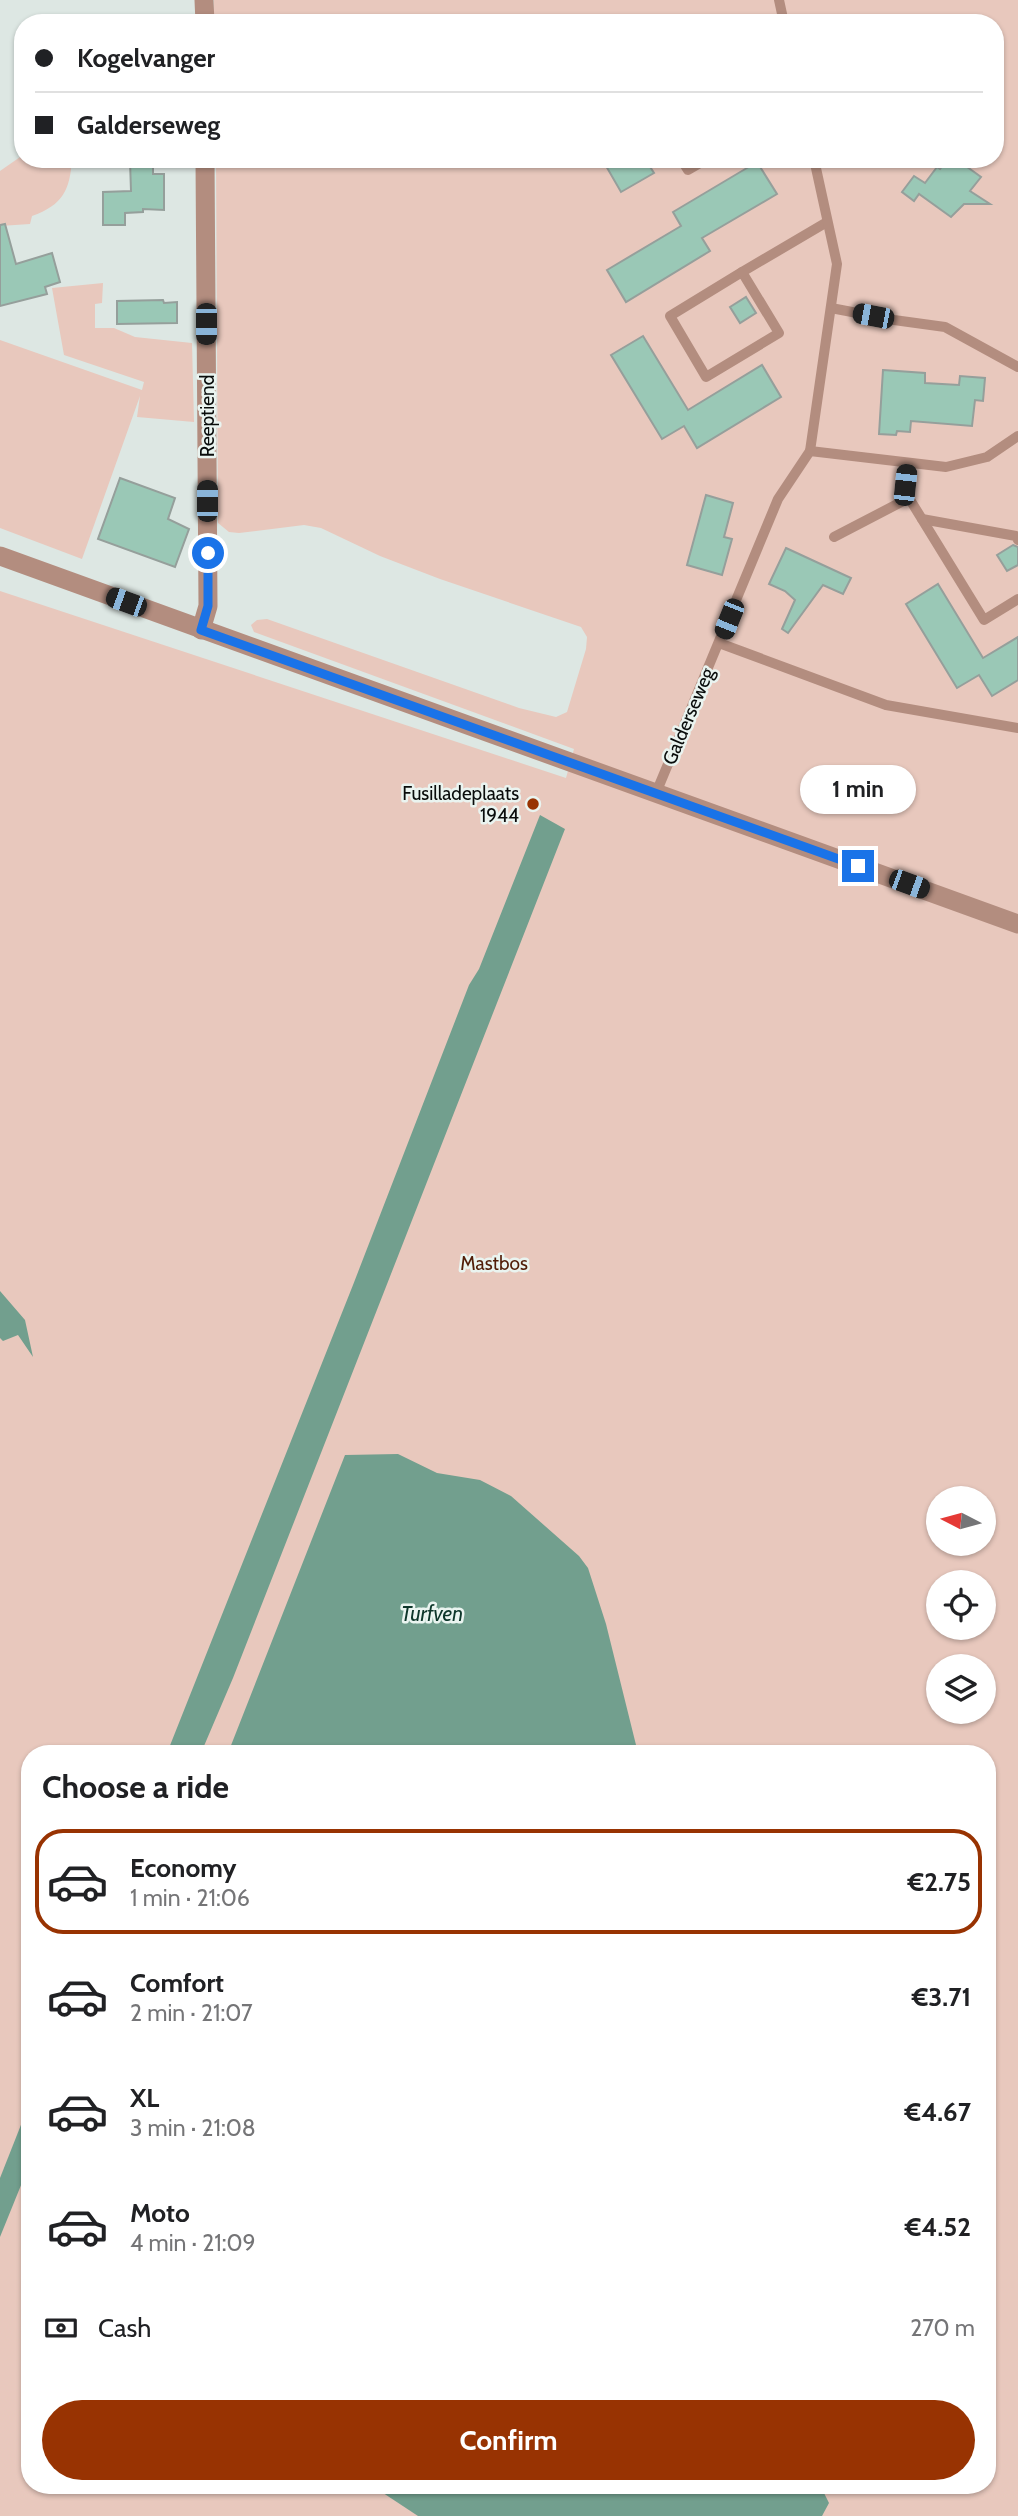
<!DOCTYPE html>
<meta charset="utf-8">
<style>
body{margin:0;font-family:Cabin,sans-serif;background:#f6f6f6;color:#202124;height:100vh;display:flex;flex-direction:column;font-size:26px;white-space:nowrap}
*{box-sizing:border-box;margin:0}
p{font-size:23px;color:#757577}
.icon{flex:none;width:38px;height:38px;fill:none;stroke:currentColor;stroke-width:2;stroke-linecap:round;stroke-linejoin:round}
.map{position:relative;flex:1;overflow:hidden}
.sheet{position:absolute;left:21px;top:1745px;width:975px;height:749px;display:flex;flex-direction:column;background:#fff;border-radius:28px;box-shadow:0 2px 5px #0004}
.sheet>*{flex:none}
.guide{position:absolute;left:14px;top:14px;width:990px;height:154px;border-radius:28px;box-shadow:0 2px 5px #0004;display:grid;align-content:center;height:154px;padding:0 21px;background:#fff}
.needle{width:46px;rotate:276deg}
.fabs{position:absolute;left:926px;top:1486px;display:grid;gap:14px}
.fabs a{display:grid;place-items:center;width:70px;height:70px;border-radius:50%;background:#fff;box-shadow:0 2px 5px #0004;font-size:35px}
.end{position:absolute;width:32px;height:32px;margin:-16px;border:9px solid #1a73e8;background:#fff;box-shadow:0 0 0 4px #fff}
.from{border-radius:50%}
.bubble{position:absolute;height:49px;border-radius:24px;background:#fff;box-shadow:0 2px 5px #0004;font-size:23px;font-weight:800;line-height:49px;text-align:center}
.car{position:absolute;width:21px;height:42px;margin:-21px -10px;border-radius:9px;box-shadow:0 0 5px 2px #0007;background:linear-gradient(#222 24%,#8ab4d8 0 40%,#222 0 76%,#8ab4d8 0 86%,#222 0)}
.guide b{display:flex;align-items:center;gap:24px;height:66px;font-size:26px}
.guide b+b{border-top:2px solid #e0e0e0}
.guide i{width:18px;height:18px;background:#202124}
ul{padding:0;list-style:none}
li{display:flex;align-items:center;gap:21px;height:105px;margin:0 14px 10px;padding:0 7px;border:4px solid transparent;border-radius:28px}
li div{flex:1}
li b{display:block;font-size:26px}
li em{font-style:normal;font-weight:800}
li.selected{border-color:#983302}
li>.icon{width:63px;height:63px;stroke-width:1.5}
h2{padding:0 21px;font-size:32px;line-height:84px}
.pay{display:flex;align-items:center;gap:18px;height:77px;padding:0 21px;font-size:26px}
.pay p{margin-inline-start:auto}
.primary-button{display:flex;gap:14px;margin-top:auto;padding:14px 21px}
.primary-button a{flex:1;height:80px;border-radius:42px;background:#983302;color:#fff;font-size:28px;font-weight:800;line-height:80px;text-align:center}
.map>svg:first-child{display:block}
.green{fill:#e8c8bd;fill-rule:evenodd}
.water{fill:#729f8e}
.building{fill:#9ac8b6;stroke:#959f9b;stroke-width:2}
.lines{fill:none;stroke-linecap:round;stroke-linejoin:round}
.service{stroke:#b38d7f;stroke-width:10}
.minor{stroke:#b38d7f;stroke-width:19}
.tertiary{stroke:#b38d7f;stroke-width:19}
.route{stroke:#1a73e8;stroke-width:9}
.poi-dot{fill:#983302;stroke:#eaf4f0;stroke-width:2.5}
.labels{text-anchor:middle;stroke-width:5;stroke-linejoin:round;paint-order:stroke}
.street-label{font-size:19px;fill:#090c0b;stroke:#eaf4f0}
.poi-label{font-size:19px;fill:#090c0b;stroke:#eaf4f0;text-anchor:end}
.park-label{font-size:19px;fill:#511d08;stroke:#eaf4f0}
.water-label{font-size:21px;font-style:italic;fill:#0d362a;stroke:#eaf4f0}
</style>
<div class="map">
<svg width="1018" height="2516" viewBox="0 0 1018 2516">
<rect width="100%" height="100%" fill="#dde7e3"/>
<g class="green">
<path d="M214,0H1018V2516H0V591L566,778L574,749L254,632L251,625L257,620L267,619L519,708L556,717L567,712L586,649L587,637L581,627L440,579L380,556L321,528L304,525L239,533L229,532L218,523L216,159H996V23H214ZM938,1498H984V1544H938ZM938,1582H984V1628H938ZM938,1666H984V1712H938ZM30,1754H987V2485H30Z"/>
<path d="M23,155V159H72C70,190 63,205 32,216L30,224L0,226V171Z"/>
<polygon points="103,283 102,303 95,304 95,328 114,328 135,337 192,343 194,422 137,417 140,396 82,559 0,528 0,340 142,390 144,382 64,355 52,288"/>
</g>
<g class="water">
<polygon points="540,815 565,829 233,1678 201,1753 167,1753 353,1285 469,985 479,969"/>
<polygon points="0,1291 25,1320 33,1357 18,1335 3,1341 0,1338"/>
<polygon points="398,1454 437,1473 480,1480 511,1496 579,1556 588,1568 606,1624 638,1753 228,1753 345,1455"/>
<polygon points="30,2102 30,2163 0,2237 0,2178"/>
<polygon points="371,2485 820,2485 829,2503 822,2516 418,2516"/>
</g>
<g class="building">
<polygon points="602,159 645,159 654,173 621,192"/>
<polygon points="948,159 956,159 981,177 970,191 990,204 964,204 951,217 919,194 914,201 902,192 914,176 925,183 937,167 940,169"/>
<polygon points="130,161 153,161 153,174 164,174 164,210 143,209 143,212 125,213 125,225 103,225 103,192 131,191"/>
<polygon points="757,162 777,194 702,238 710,251 626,302 607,270 681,226 673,212"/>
<polygon points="5,224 16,264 52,253 60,282 45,287 47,294 0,306 0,225"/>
<polygon points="746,297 756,313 740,323 730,307"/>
<polygon points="163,300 164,303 177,302 177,323 117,324 117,301"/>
<polygon points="643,336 688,410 762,365 781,397 697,448 684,426 662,439 611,355"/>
<polygon points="883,370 925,373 925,383 959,385 960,376 985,378 983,401 975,400 972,426 911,421 910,432 897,431 896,435 879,434"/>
<polygon points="120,478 175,498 168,519 189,529 175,567 98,539"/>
<polygon points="706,495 733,503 724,537 732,539 722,575 687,565"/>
<polygon points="1013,545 1018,547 1018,565 1007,571 997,555"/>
<polygon points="786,548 851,578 843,594 823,585 788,633 782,629 795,600 785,591 769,584"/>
<polygon points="938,584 983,658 1018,637 1018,680 992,696 979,675 957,688 906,604"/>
</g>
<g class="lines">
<g class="service">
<polyline points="779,0 784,23"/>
<polyline points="681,159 688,170 707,159"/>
<polygon points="742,272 779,333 706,377 670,316"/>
<polyline points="742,272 827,222"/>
<polyline points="831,308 894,320 945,327 1018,367"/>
<polyline points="810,451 946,467 987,457 1018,436"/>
<polyline points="908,463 905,485 909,498 984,620 1018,599"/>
<polyline points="922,519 1016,536 1018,540"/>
<polyline points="834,537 909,498"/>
<polyline points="719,643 886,705 1018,728"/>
<polyline points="656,793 778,499 810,451 837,264 814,159"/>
</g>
<g class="minor">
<polyline points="204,0 205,23"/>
<polyline points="201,630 208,606 205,159"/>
</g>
<polyline class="tertiary" points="0,556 1018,924"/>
</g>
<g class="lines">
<polyline class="route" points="208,553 208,606 201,630 858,866"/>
</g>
<circle class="poi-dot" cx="533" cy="804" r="7"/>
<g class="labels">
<g class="street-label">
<text transform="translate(207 416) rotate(-90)" y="7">Reeptiend</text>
<text transform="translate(688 716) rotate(-67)" y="7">Galderseweg</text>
</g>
<g class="poi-label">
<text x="519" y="800">Fusilladeplaats<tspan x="519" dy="22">1944</tspan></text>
</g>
<g class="park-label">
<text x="494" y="1270">Mastbos</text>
</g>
<g class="water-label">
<text x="432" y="1621">Turfven</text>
</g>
</g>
</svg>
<div class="fabs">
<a><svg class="needle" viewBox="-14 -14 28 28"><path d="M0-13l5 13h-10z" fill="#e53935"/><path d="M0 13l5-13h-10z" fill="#757577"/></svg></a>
<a><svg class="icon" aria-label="locate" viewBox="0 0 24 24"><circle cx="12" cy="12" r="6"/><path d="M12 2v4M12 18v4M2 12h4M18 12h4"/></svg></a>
<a><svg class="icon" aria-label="layers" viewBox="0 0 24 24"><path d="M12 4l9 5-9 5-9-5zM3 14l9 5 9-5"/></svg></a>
</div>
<i class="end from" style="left:208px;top:553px"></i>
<i class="end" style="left:858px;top:866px"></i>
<div class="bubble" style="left:800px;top:765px;width:116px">1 min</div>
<i class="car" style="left:873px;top:316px;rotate:281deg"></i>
<i class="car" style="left:206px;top:324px;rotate:180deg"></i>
<i class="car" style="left:905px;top:485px;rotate:6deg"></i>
<i class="car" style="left:207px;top:501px;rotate:0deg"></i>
<i class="car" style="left:126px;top:602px;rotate:290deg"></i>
<i class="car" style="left:729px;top:619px;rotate:202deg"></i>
<i class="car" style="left:909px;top:884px;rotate:110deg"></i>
<div class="guide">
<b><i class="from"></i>Kogelvanger</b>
<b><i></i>Galderseweg</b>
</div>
<section class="sheet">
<h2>Choose a ride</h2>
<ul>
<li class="selected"><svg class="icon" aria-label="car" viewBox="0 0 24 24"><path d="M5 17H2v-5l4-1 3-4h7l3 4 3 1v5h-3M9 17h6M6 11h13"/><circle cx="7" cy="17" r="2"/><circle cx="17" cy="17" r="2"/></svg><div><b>Economy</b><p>1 min · 21:06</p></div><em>€2.75</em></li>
<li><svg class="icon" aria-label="car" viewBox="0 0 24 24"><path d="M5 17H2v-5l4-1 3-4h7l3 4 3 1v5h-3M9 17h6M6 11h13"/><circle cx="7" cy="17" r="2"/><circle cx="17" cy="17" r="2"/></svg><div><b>Comfort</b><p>2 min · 21:07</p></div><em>€3.71</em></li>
<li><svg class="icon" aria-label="car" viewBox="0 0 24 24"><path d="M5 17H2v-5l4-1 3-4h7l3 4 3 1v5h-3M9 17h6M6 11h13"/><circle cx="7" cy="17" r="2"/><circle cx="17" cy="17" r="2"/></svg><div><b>XL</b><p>3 min · 21:08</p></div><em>€4.67</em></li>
<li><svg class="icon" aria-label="car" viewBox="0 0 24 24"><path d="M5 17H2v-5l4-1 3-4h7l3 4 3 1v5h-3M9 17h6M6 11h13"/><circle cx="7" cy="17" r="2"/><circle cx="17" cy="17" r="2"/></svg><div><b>Moto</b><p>4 min · 21:09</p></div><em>€4.52</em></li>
</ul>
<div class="pay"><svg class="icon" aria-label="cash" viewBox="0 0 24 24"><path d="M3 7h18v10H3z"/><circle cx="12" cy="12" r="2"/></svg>Cash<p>270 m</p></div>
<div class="primary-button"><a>Confirm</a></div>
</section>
</div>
